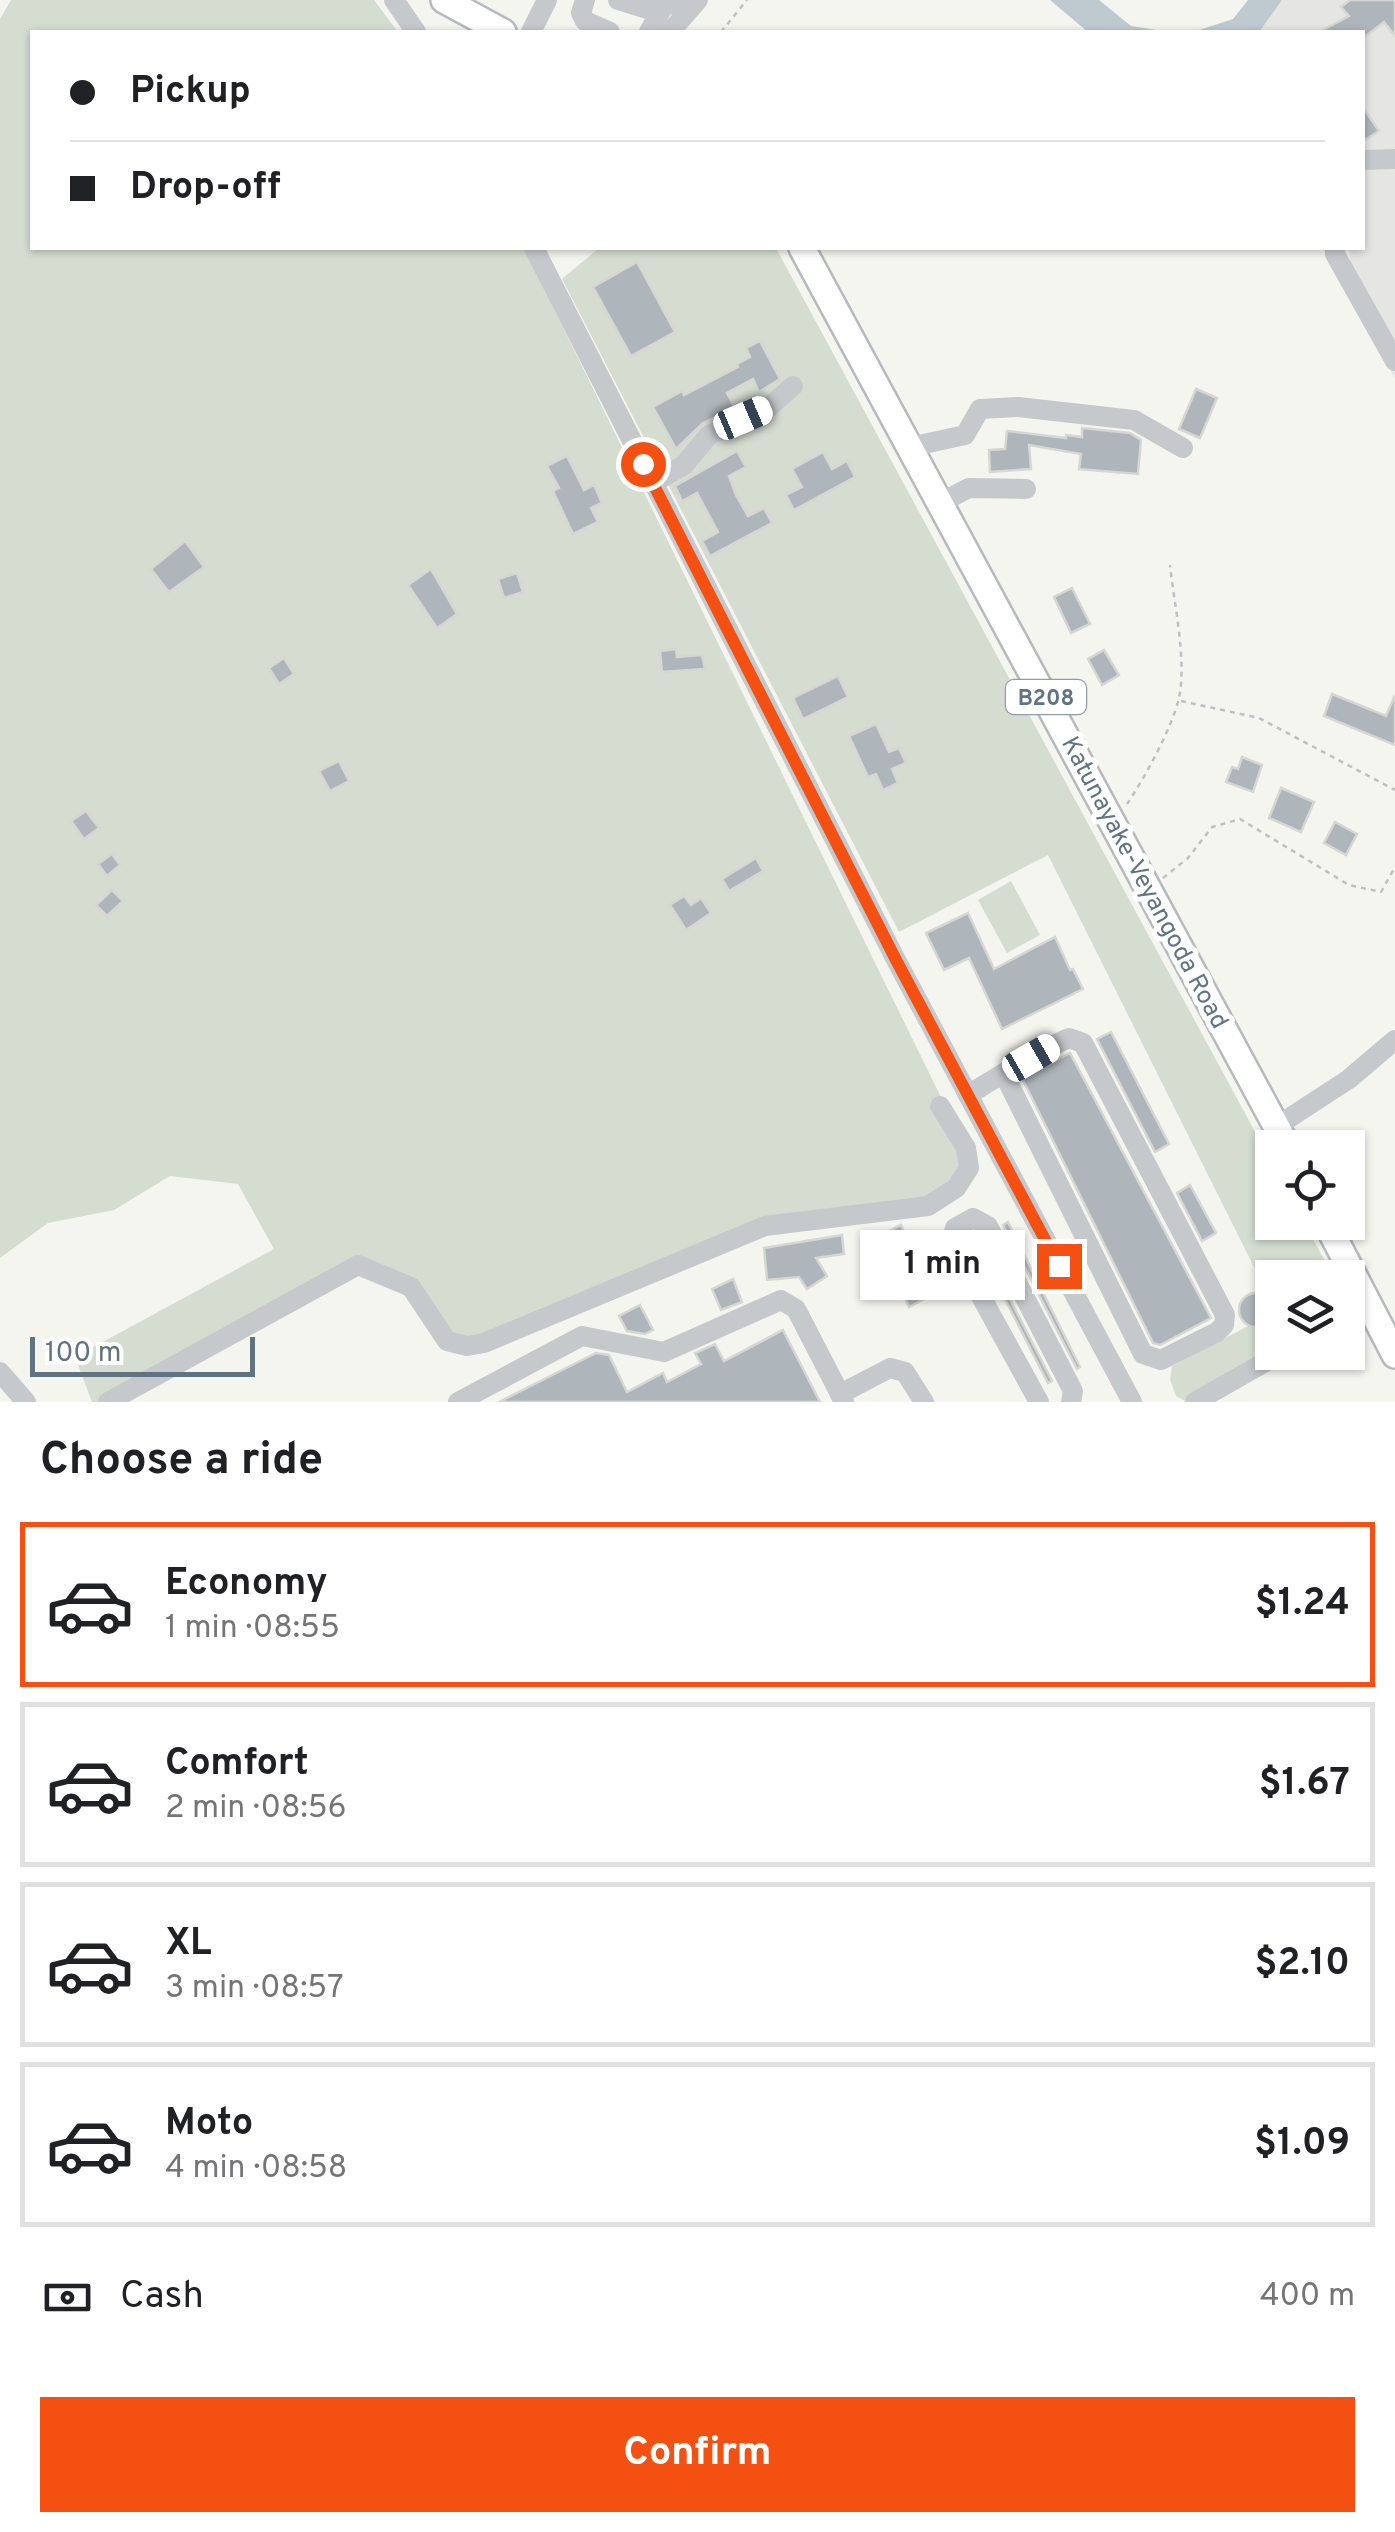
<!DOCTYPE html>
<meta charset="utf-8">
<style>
body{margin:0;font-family:Overpass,sans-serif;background:#f6f6f6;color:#202124;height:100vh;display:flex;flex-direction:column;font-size:38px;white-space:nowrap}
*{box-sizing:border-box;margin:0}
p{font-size:32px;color:#757577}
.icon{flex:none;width:55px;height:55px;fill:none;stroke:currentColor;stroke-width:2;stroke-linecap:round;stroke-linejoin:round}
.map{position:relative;height:1402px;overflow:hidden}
.sheet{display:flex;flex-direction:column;background:#fff;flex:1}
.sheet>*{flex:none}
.guide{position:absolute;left:30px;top:30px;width:1335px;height:220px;border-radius:0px;box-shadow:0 2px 8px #0004;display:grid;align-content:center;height:220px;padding:0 40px;background:#fff}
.controls{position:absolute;left:1255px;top:1130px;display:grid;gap:20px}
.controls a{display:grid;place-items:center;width:110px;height:110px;border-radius:0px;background:#fff;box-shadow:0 2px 8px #0004;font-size:50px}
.scale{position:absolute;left:30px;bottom:25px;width:225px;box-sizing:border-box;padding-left:10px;border:5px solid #607384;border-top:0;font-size:28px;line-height:35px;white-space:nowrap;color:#607384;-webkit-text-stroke:8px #fff;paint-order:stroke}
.end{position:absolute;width:45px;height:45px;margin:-22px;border:12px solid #f45011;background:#fff;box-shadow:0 0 0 5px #fff}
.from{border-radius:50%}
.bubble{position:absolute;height:70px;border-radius:0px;background:#fff;box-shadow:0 2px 8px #0004;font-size:32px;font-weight:700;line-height:70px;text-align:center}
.car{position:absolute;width:30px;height:60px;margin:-30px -15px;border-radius:12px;box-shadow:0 0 8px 2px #0007;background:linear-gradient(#fff 24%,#345 0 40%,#fff 0 76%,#345 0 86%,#fff 0)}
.guide b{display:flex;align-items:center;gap:35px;height:95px;font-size:38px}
.guide b+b{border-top:2px solid #e0e0e0}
.guide i{width:25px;height:25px;background:#202124}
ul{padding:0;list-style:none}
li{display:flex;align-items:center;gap:30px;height:165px;margin:0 20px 15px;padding:0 20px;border:5px solid #e0e0e0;border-radius:0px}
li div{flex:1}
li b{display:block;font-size:38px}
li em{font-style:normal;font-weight:700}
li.selected{border-color:#f45011}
li>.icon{width:90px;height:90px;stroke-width:1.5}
h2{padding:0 40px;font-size:45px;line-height:120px}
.pay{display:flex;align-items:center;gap:25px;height:110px;padding:0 40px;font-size:38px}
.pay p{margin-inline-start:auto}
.button{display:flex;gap:20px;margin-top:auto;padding:20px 40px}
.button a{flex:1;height:115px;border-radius:0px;background:#f45011;color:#fff;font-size:40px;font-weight:700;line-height:115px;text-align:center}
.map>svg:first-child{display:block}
.built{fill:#e5e6e4}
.green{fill:#d5ddd1}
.water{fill:#bfcad0}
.building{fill:#aeb6bb;stroke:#d6d6d3;stroke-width:2.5}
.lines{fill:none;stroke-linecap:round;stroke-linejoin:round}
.major-casing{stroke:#b6babe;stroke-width:30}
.path{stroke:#bec0c2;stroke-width:2.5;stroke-dasharray:5 5;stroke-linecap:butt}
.minor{stroke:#c6c9cc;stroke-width:20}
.major{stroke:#fff;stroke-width:25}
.route{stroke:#f45011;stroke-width:12}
.labels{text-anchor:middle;stroke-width:10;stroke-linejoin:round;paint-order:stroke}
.shield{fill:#fff;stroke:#909da9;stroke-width:2.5}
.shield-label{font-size:22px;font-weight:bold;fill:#607384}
.street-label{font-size:25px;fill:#607384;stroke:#fff}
</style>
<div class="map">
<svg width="1395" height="1402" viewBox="0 0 1395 1402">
<rect width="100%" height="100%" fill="#f5f5f0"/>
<polygon class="built" points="1280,0 1395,0 1395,379 1352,297 1349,248 1362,248 1362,32 1259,32"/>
<g class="green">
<polygon points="11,0 374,0 398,32 32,32 32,248 524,248 966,1148 969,1168 928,1206 764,1226 484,1343 447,1341 411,1287 358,1265 108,1402 92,1402 75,1357 274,1249 238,1184 170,1176 114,1210 48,1223 0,1258 0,19"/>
<polygon points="599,248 776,248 1272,1163 1272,1222 1304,1223 1334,1277 1272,1278 1272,1303 1048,855 899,932 562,279"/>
<polygon points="1011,881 1040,935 1007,953 978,900"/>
<polygon points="1272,1316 1272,1349 1185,1401 1176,1396 1170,1379 1172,1366 1248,1326 1262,1327"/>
</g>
<g class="water">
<polygon points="1050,0 1099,0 1131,26 1169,32 1088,32"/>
<polygon points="1248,0 1282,0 1259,32 1193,32 1233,19"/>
</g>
<g class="building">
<polygon points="1350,0 1395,0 1395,36 1384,22 1362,39 1362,32 1319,32 1349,16 1341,7"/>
<polygon points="1362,106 1379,131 1362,142"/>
<polygon points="637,262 675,332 631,356 593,287"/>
<polygon points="760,341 780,379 759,392 753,379 727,393 735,408 703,423 676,449 653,407 682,391 684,395 738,367 737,364 750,357 746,348"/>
<polygon points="1196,389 1217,398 1200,438 1179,429"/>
<polygon points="1082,428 1130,433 1141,440 1138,474 1079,469 1081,454 1029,445 1031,469 990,472 989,450 1005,449 1007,431 1066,438 1066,435 1082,437"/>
<polygon points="737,451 746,467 729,476 736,495 748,516 764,508 772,523 710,556 702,541 718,532 697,493 682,501 675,486"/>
<polygon points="823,452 832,469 847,461 855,477 794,510 786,495 802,487 792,469"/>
<polygon points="567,456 584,490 594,485 602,503 591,508 598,522 573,534 553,491 559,488 547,466"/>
<polygon points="185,541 204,567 169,592 151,569"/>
<polygon points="431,569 457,614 437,628 408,585"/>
<polygon points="517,573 523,592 504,598 498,579"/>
<polygon points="1072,588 1090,624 1071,633 1054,597"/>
<polygon points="676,649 677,657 702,655 705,669 662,672 660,651"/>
<polygon points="1104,650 1119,675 1102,685 1088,659"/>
<polygon points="284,658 294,674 279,684 269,668"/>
<polygon points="838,676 848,697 803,719 793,698"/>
<polygon points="1332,694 1386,716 1395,695 1395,745 1324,716"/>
<polygon points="876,724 889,752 899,748 906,763 892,769 898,783 883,790 876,774 868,777 849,736"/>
<polygon points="1242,757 1262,765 1253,792 1226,782 1232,767 1238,769"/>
<polygon points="339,761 349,781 330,791 319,771"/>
<polygon points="1281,788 1314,802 1301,832 1269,818"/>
<polygon points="86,811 99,828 84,839 71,821"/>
<polygon points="1335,822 1357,834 1346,855 1324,843"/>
<polygon points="112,854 120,865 107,876 98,864"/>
<polygon points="756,858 763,871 729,891 722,879"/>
<polygon points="112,890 123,901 107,916 96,905"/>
<polygon points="684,896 691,905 701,898 711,913 686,930 670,905"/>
<polygon points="968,913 994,969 1055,937 1070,970 1073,969 1083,989 1002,1029 969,958 944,970 926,933"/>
<polygon points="1111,1032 1169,1144 1155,1152 1097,1039"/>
<polygon points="1070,1053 1211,1318 1160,1345 1153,1343 1022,1078"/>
<polygon points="1190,1185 1216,1233 1202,1241 1177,1193"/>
<polygon points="1008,1222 1080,1367 1077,1369 1003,1225"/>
<polygon points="901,1225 932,1295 909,1307 881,1248 886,1246 881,1235"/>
<polygon points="842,1235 844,1254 816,1258 827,1276 807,1289 799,1277 767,1280 764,1248"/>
<polygon points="978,1237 1052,1381 1048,1383 974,1239"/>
<polygon points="733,1279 742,1302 721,1310 712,1289"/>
<circle cx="1256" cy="1310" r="17"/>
<polygon points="640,1305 653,1330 645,1334 627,1331 619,1316"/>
<polygon points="783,1330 820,1402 499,1402 596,1353 609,1355 627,1392 663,1373 667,1382 701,1364 695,1353 715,1344 724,1361"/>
</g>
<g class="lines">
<defs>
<g id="major">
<polyline points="444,0 503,32"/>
<polyline points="802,248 1288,1148"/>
<polyline points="1326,1222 1395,1355"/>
</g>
</defs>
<use href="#major" class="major-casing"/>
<g class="path">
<polyline points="721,32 747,0"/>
<polyline points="1181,701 1259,718 1395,790"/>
<path d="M1127,804C1144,779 1172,728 1179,698C1187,660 1174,604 1170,565"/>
<polyline points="1163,878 1188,858 1212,827 1240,819 1349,885 1381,892 1395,867"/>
</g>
<g class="minor">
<polyline points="394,0 416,32"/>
<polyline points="585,0 581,13 585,21 610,32"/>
<polyline points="618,0 647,9 683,2 692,7"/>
<polyline points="531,32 547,0"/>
<polyline points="649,32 662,9"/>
<polyline points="670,32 698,0"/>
<polyline points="1362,160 1395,159"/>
<polyline points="534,248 895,958 1132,1402"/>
<polyline points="1335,248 1335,254 1395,361"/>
<polyline points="910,447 965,435 980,409 1018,407 1134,420 1183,448"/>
<polyline points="653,483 684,465 709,435 768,408 793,386"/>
<polyline points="940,503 969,488 1026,489"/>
<path d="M968,1095C1001,1075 1034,1053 1069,1038L1083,1043L1225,1315L1224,1325L1217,1332L1161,1360L1143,1354L1004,1074"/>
<polyline points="1277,1126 1349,1079 1395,1040"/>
<polyline points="1348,1316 1369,1304"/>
<polyline points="0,1372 26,1402"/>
<polyline points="108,1402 358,1265 411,1287 447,1341 467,1346 484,1343 765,1226 928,1206 956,1188 969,1168 966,1148 940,1106"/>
<polyline points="458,1402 582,1336 664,1352 781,1300 796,1309 840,1394"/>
<polyline points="844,1402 840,1394 890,1368 905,1372 924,1402"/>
<polyline points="1039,1402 951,1242 955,1228 973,1218 988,1226 1073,1391 1071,1402"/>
<polyline points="1195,1402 1283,1352"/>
</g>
<use href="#major" class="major"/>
</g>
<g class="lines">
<polyline class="route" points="643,464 895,958 1059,1266"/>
</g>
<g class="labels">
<rect class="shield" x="1006" y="680" width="80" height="34" rx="8"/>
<g class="shield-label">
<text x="1046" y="705">B208</text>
</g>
<g class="street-label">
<text transform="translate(1146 882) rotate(62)" y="9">Katunayake-Veyangoda Road</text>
</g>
</g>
</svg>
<div class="controls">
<a><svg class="icon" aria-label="locate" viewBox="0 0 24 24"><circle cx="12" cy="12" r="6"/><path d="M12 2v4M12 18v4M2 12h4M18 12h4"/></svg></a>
<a><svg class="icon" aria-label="layers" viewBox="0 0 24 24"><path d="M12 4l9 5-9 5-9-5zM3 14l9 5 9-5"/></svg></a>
</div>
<div class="scale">100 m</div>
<i class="end from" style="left:643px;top:464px"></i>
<i class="end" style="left:1059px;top:1266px"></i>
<div class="bubble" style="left:860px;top:1230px;width:165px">1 min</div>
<i class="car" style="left:743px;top:418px;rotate:67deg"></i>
<i class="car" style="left:1031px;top:1058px;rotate:60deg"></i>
<div class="guide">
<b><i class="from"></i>Pickup</b>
<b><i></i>Drop-off</b>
</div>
</div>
<section class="sheet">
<h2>Choose a ride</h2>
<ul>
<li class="selected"><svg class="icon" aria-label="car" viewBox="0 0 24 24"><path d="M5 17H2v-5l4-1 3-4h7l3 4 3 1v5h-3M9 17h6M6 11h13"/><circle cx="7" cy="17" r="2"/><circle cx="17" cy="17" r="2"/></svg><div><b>Economy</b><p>1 min · 08:55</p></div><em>$1.24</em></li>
<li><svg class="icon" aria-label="car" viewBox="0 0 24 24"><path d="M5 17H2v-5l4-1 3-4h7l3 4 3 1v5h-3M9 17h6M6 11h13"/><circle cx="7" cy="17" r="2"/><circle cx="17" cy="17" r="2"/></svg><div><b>Comfort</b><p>2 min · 08:56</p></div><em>$1.67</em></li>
<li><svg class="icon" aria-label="car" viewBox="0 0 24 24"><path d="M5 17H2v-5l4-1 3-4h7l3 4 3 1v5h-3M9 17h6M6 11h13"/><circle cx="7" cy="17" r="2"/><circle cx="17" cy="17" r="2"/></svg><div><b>XL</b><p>3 min · 08:57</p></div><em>$2.10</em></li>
<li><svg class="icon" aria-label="car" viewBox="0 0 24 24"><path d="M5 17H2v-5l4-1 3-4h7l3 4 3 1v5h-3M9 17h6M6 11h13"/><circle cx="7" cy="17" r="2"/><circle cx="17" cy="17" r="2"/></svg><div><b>Moto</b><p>4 min · 08:58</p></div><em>$1.09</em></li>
</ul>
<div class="pay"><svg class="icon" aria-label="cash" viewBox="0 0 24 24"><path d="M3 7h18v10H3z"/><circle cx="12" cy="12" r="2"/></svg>Cash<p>400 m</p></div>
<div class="button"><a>Confirm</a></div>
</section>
